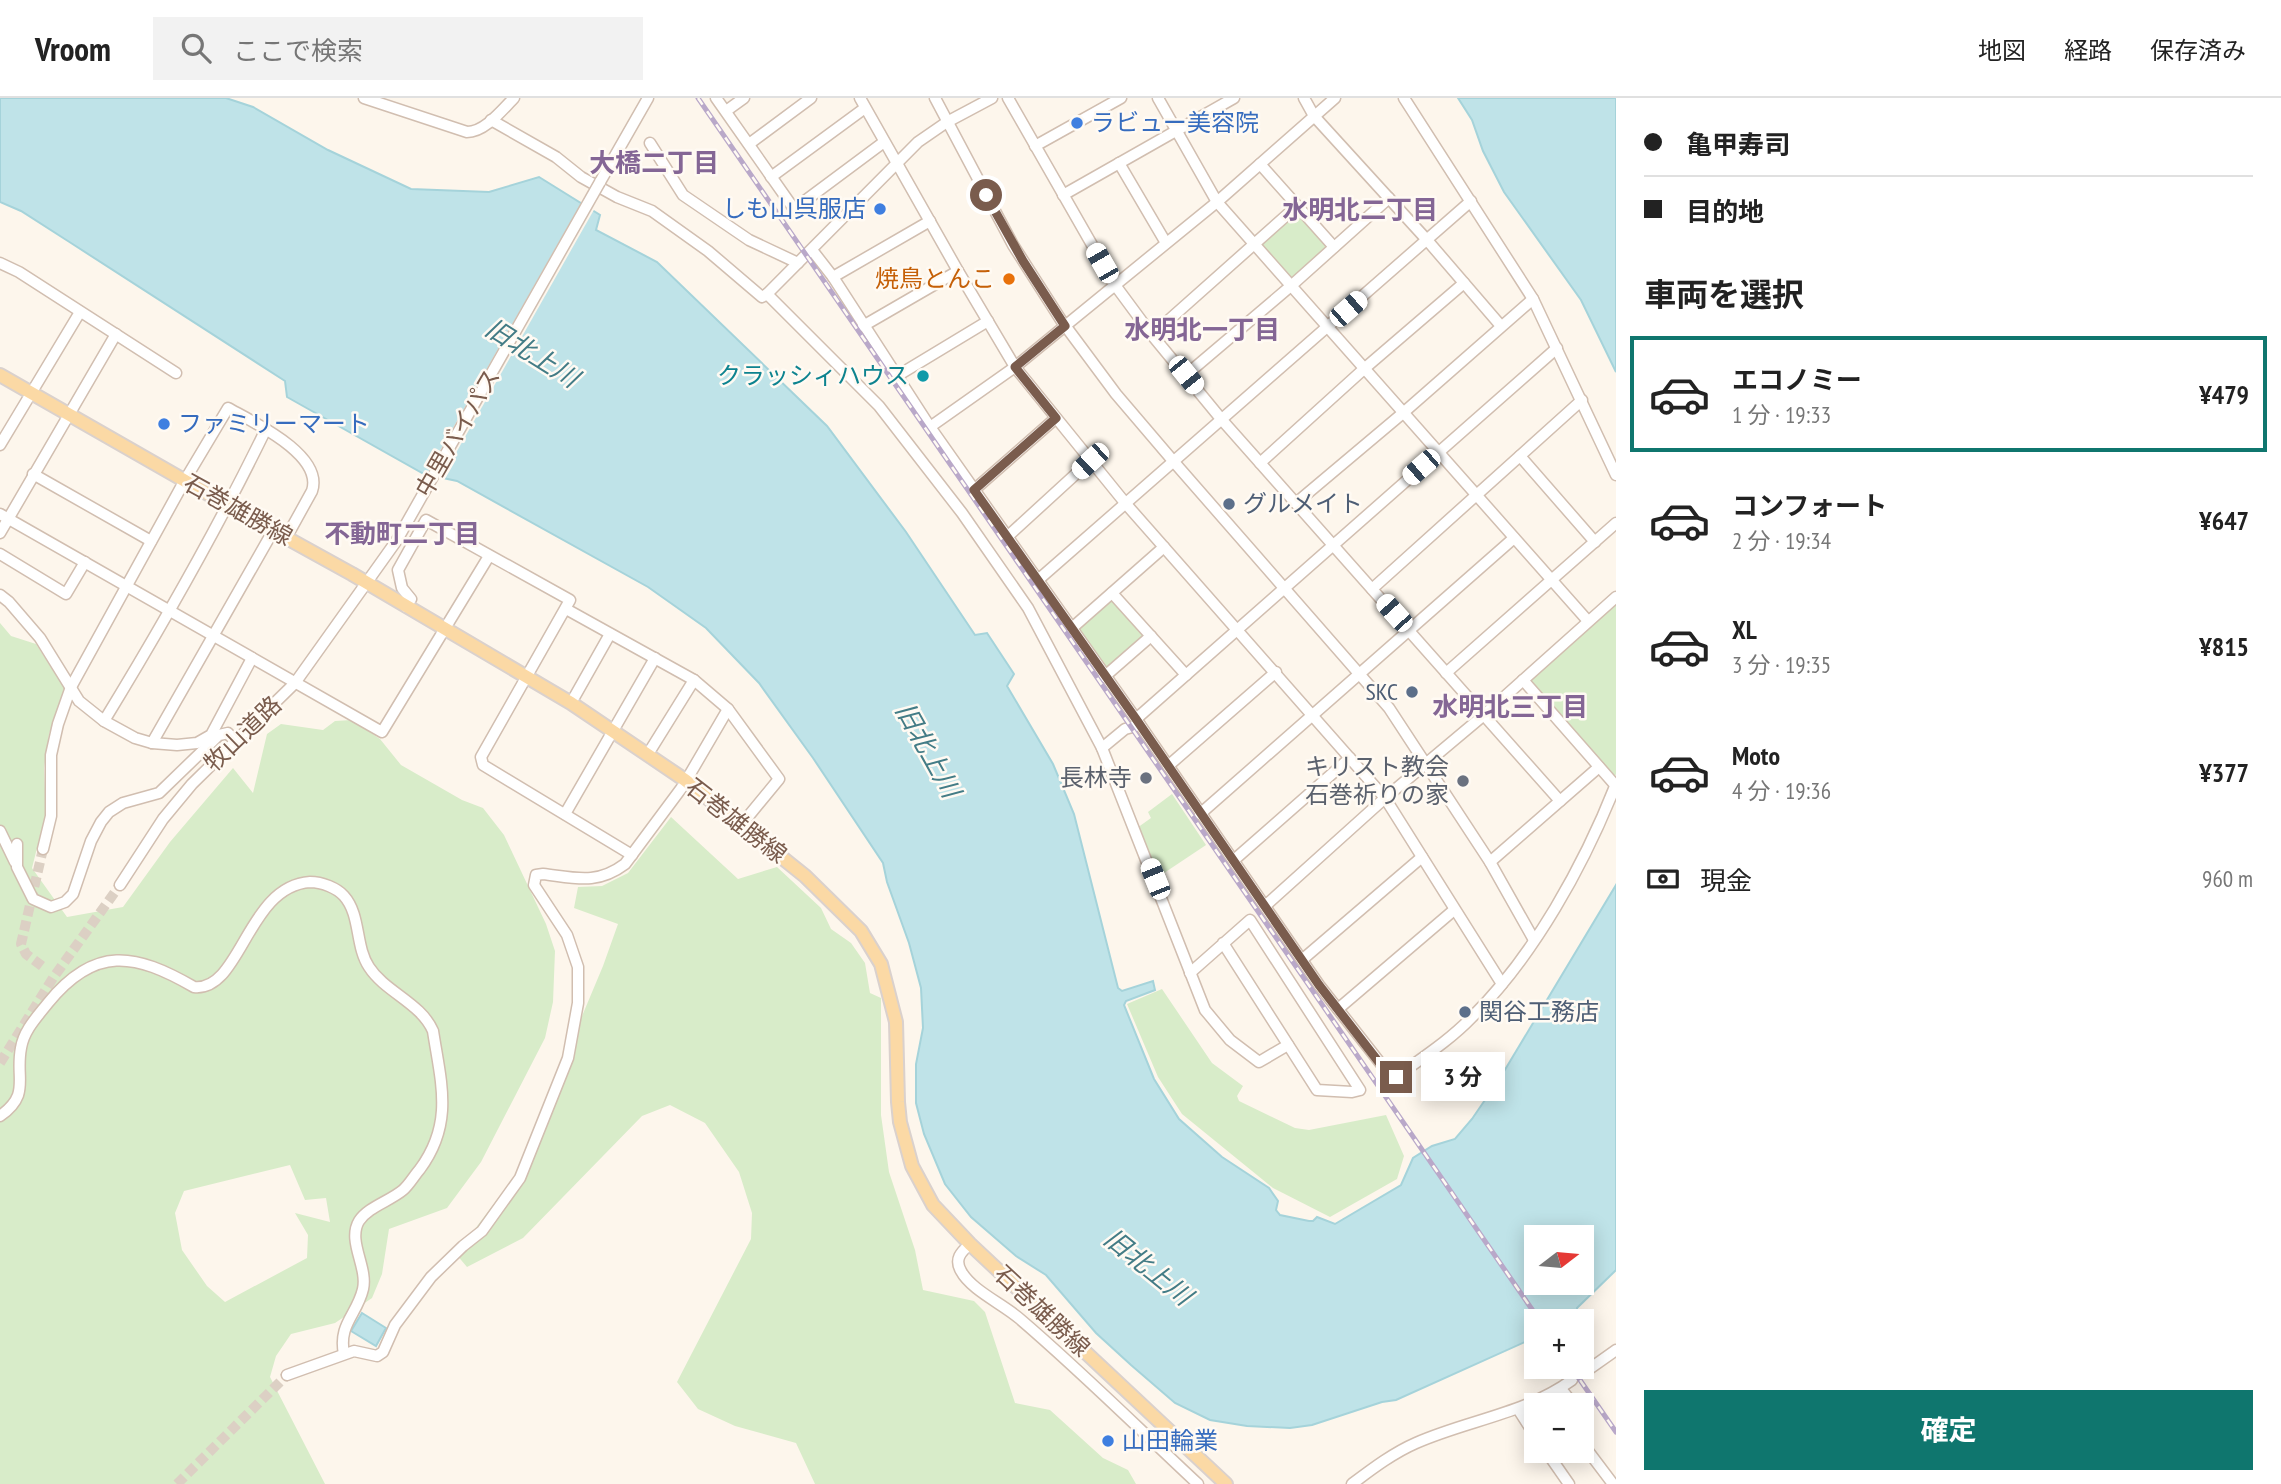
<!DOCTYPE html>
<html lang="ja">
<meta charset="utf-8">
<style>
body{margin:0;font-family:"PT Sans Narrow","Noto Sans JP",sans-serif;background:#f2f2f2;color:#222;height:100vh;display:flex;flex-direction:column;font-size:26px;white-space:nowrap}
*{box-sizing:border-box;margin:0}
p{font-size:23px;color:#767676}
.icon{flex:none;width:38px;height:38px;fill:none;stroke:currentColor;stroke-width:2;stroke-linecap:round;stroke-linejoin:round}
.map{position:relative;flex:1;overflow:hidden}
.drawer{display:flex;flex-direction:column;background:#fff;width:665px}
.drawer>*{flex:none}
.guide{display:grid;align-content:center;height:154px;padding:0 28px;background:#fff}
.needle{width:46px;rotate:74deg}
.tools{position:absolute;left:1524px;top:1127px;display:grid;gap:14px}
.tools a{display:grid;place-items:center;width:70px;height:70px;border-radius:0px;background:#fff;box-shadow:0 4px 18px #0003;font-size:35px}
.end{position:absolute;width:32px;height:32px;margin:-16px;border:9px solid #7a5c4d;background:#fff;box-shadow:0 0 0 4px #fff}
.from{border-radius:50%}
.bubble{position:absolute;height:49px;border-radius:0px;background:#fff;box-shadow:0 4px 18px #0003;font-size:23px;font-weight:700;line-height:49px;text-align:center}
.car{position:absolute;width:21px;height:42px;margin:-21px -10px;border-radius:9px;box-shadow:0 0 5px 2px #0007;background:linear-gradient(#fff 24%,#345 0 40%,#fff 0 76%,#345 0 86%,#fff 0)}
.guide b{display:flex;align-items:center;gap:24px;height:66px;font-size:26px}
.guide b+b{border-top:2px solid #e0e0e0}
.guide i{width:18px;height:18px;background:#222}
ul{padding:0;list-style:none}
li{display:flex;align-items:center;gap:21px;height:116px;margin:0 14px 10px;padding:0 14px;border:4px solid transparent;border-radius:0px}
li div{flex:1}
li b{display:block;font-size:26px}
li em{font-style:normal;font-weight:700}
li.on{border-color:#0f766e}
li>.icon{width:63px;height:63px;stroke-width:1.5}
h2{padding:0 28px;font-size:32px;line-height:84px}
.pay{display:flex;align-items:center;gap:18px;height:77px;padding:0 28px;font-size:26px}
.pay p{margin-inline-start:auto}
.cta{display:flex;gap:14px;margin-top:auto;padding:14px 28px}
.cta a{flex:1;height:80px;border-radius:0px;background:#0f766e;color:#fff;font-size:28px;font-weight:700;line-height:80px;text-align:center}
header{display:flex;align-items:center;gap:42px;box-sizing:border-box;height:98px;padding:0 35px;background:#fff;border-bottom:2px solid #e0e0e0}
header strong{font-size:33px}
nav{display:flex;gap:38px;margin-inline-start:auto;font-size:24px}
.search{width:490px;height:63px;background:#f2f2f2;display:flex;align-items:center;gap:18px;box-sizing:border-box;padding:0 24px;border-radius:0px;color:#767676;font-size:26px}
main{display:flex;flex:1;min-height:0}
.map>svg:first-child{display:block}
.green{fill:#d8ecc9;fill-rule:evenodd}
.water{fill:#bfe3e8;stroke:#a5d3da;stroke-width:2;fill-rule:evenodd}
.pier{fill:#fdf6ec}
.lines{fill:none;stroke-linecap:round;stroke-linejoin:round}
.minor-tunnel{stroke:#dcd0c4;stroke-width:10;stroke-dasharray:10 5;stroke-linecap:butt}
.minor-casing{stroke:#d1beb0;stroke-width:13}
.major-casing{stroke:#dad1cd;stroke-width:16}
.minor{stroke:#fff;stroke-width:10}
.major{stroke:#fbd9a5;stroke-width:12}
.rail-casing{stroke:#b9a8c9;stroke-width:5}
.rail{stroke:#fffaf3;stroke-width:2.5;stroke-dasharray:8;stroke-linecap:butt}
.minor-bridge-casing{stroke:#d1beb0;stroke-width:13;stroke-linecap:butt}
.minor-bridge{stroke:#fff;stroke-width:10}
.route{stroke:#7a5c4d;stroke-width:9}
.shop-dot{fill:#3f7fe0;stroke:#fffaf3;stroke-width:2.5}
.food-dot{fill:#e8710a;stroke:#fffaf3;stroke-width:2.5}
.culture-dot{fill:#0f9aa8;stroke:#fffaf3;stroke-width:2.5}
.service-dot{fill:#5c6f8a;stroke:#fffaf3;stroke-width:2.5}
.worship-dot{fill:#6b7280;stroke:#fffaf3;stroke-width:2.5}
.labels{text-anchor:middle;stroke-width:5;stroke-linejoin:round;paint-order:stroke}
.shop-label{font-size:24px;fill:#366cbe;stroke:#fffaf3;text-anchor:start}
.food-label{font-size:24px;fill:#c56008;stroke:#fffaf3;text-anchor:end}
.culture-label{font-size:24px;fill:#0d838f;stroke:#fffaf3;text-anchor:end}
.street-label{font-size:24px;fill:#7a5c4d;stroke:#fffaf3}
.service-label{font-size:24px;fill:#4e5e75;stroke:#fffaf3;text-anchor:start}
.worship-label{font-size:24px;fill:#5b616d;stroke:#fffaf3;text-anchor:end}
.neighbourhood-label{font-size:26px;font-weight:bold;fill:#846695;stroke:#fffaf3}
.water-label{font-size:26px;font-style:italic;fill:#437c86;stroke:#fffaf3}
</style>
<header>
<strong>Vroom</strong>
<div class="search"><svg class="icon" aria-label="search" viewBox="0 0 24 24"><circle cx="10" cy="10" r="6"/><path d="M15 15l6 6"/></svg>ここで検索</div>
<nav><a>地図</a><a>経路</a><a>保存済み</a></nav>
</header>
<main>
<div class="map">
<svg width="1616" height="1386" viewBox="0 0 1616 1386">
<rect width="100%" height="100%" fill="#fdf6ec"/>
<g class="green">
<polygon points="1296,112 1331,149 1297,179 1291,180 1262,147 1263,142"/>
<polygon points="1114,499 1146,538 1106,573 1076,531"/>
<polygon points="1616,505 1616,676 1614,681 1531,582"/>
<path d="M0,525L11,538L36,546L65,591L49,636L44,670L46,714L32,770L67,819L123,809L170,744L233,670L253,695L267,636L281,626L323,632L335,623L352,622L380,641L401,667L462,702L483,710L504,737L546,826L555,853L553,904L545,940L481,1064L447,1110L389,1131L382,1176L372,1200L335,1225L291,1236L276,1258L270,1279L325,1386H0ZM290,1067L305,1102L326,1100L330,1124L295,1115L308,1137L307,1160L225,1204L207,1188L182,1152L175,1115L184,1093Z"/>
<polygon points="1172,696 1206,747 1155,781 1137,730 1151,720 1148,714"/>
<polygon points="671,719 738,781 777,769 821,810 831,831 851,845 865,865 870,895 881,900 881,1017 889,1074 915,1152 923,1192 974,1203 985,1214 1015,1305 1050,1312 1103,1360 1128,1372 1136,1386 815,1386 796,1345 735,1328 698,1311 677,1284 751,1141 752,1115 739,1074 705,1025 670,1007 642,1018 523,1140 467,1169 456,1156 515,1078 603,868 618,826 574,810 578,789 602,788 628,775"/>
<polygon points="1162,891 1212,965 1243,988 1237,998 1239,1003 1295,1030 1309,1032 1386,1017 1404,1058 1397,1081 1330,1119 1273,1090 1182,1016 1158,979 1127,906"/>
</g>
<g class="water">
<path d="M0,0H226L253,9L328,52L411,91L489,94L539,79L600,117L596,132L657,164L827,328L906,434L975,537L987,535L1014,576L1007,588L1053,666L1074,716L1118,890L1122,893L1153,883L1155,892L1126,903L1124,907L1154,981L1179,1021L1222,1059L1269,1090L1278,1103L1276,1112L1280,1117L1309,1123H1313L1317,1119L1335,1126L1401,1087L1413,1060L1432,1048L1455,1041L1472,1021L1500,980L1616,787V1172L1577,1210V1219L1571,1223H1536V1239L1396,1302L1382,1304L1312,1327L1290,1330L1247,1328L1210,1322L1175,1305L1131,1267L1096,1235L1046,1177L1016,1158L971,1119L945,1086L924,1036L916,1005V966L923,930L921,890L909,845L887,784L883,765L813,660L759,585L706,530L648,489L457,383L424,376L287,299L285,283L71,145L21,113L0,104ZM1536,1139H1582V1185H1536Z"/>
<polygon points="1458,0 1616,0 1616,274 1581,202 1504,94 1483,53 1472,22"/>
<polygon points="362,1215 386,1230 376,1248 351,1233"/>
</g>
<polygon class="pier" points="583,102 595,110 440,383 425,379"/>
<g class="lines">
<g class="minor-tunnel">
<polyline points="42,868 26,856 21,846 43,751"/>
<polyline points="0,965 53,880 120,787"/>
<polyline points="177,1386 287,1277"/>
</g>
<defs>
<g id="minor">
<path d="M364,0L467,34C485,34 502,12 514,0"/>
<polyline points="716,0 794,111 884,44"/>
<polyline points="860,0 958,173 1015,269 1126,406 1385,700 1502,886"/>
<polyline points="935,0 1013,147 1061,222 1116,296 1174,364 1389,610 1490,764 1534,842"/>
<polyline points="1008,0 1115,187 1152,237 1222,322 1560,703"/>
<polyline points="1158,0 1217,104 1588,523"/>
<polyline points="1304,0 1314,18 1427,142 1501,228"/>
<polyline points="1404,0 1533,201 1616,377"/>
<polyline points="726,13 744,0"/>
<polyline points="491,22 556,59 581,79 617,99 652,113 708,153 762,199 767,196 879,308 962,415 1028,510 1102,650 1205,912 1230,942 1259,964 1288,947"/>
<polyline points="650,45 683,97 749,142 798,165"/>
<polyline points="749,46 811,0"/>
<polyline points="1035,48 1121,0"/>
<polyline points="1119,65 1166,145"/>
<polyline points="1260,66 1334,149"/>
<polyline points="771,79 865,10"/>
<polyline points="600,84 648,0"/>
<polyline points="1063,97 1234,0"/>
<path d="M812,152L833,179L930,329L1136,621L1319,887L1392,980L1396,979C1422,960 1450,942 1472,919C1534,858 1584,767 1616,686"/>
<polyline points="0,165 19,174 176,275"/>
<polyline points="833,179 930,123"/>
<polyline points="767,196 918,44 947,24 992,0"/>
<polyline points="863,228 958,173"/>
<polyline points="1152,237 1297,108"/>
<polyline points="1186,277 1292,187 1389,100"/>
<polyline points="897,278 988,223"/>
<polyline points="930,329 1015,269 1065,228 1217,104 1335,0"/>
<polyline points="0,347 80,214"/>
<polyline points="1520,358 1595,444"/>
<polyline points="1260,365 1365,270 1464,185"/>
<polyline points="33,376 151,443"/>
<polyline points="974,392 1056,320"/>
<polyline points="1296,405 1403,315 1533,201"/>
<polyline points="0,416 382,634 489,458"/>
<polyline points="0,435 116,236"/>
<polyline points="1007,439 1090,363"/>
<polyline points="0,456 66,496 85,464"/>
<polyline points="1038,482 1471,103"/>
<polyline points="1372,491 1582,302"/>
<polyline points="1112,495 1186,577"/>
<polyline points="0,497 9,504 40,540 79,603 104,623 135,640 152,645 177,647 197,645 211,637 252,560"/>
<polyline points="406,509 411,501 402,490 398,472 426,422 570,502 481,659 483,667 632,757"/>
<polyline points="566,511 694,582 728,611 779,681 742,726"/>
<polyline points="1072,530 1164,449"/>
<polyline points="1446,575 1616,425"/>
<polyline points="1104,579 1151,538"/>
<polyline points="1523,582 1616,688"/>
<polyline points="571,605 610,536"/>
<polyline points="1136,621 1557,250"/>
<path d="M104,623C162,528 217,432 266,331"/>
<polyline points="152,645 273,433"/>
<polyline points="1102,650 1125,631 1140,627"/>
<polyline points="648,656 694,582"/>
<polyline points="1168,668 1276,574"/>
<polyline points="565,716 655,560"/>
<polyline points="1200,716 1514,440"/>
<polyline points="0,733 15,764"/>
<polyline points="17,746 17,769 33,801 51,809 65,804 73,796 91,743 101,724 109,714 123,705 159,695 219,637 228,635 236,644"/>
<path d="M43,751L51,718V657L58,626L71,589L185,382L228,310C253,324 324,357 312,393L286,440"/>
<polyline points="1234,762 1350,660"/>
<polyline points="1490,764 1599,669"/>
<polyline points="120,787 163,721 192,686 295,585 397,442"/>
<polyline points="1265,808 1385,700 1484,617 1616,499"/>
<polyline points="1303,861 1422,759"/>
<polyline points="1190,875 1250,822 1360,992 1352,994 1317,992 1223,845"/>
<polyline points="1338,911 1454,812"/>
<path d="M0,1018C31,996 15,981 21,950C24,932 37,919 48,905C95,847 135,855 194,889C241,894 247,788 310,784C322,784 337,790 344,798C361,817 355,848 369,869C385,894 421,905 433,933C441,985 454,1025 420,1071C414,1078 409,1087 403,1092C390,1103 368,1109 359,1123C347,1143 368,1169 363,1191C357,1217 338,1226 344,1256"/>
<path d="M970,1146C961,1154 954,1161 961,1173C971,1192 1003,1206 1020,1221C1081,1273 1139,1331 1198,1386"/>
<polyline points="1585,1274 1616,1252"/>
<path d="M287,1277L354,1253L377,1258L383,1254L395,1227L431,1179L463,1148L482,1133L520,1080L568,960L578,905V869L567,837L534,787L536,777L543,776C576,780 597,787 625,766L683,688L728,611"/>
<polyline points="1561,1291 1574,1307"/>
<polyline points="1518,1311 1536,1339"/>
<polyline points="1582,1345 1613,1386"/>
<polyline points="1546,1353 1569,1386"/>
<path d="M1352,1386C1372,1371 1393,1355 1416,1345C1468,1322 1525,1316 1572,1282"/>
</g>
<polyline id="major" points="0,277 229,408 352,476 571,605 685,682 805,778 861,833 881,866 896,924 898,1004 900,1024 912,1068 933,1107 970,1146 1226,1386"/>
</defs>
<use href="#minor" class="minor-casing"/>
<use href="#major" class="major-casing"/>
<use href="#minor" class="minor"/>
<use href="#major" class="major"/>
<defs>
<g id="rail">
<polyline points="698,0 1540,1223"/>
<polyline points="1571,1269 1616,1334"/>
</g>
</defs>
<use href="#rail" class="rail-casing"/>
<use href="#rail" class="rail"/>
<defs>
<polyline id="minor-bridge" points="397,442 600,84"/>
</defs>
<use href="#minor-bridge" class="minor-bridge-casing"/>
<use href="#minor-bridge" class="minor-bridge"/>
</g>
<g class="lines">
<polyline class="route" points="986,97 1023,163 1065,228 1015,269 1056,320 974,392 1136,621 1319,887 1388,976 1392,980 1396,979"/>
</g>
<g class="shop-dot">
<circle cx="1077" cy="25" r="7"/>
<circle cx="880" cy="111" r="7"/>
<circle cx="164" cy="326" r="7"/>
<circle cx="1108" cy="1343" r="7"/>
</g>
<circle class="food-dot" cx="1009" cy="181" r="7"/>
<circle class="culture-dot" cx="923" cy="278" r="7"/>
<g class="service-dot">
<circle cx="1229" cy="406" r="7"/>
<circle cx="1412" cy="594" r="7"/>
<circle cx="1465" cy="914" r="7"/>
</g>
<g class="worship-dot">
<circle cx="1146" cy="680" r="7"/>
<circle cx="1463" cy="683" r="7"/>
</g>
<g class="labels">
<g class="shop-label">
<text x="1091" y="33">ラビュー美容院</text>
<text x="866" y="119" text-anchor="end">しも山呉服店</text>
<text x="178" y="334">ファミリーマート</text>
<text x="1122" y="1351">山田輪業</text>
</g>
<g class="food-label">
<text x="995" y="189">焼鳥とんこ</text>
</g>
<g class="culture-label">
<text x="909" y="286">クラッシィハウス</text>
</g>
<g class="street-label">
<text transform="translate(458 335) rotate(-60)" y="8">中里バイパス</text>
<text transform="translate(238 412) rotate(29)" y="8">石巻雄勝線</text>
<text transform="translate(243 636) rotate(-44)" y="8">牧山道路</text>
<text transform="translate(736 723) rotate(38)" y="8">石巻雄勝線</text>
<text transform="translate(1042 1213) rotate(43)" y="8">石巻雄勝線</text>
</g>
<g class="service-label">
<text x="1243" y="414">グルメイト</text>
<text x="1398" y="602" text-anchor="end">SKC</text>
<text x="1479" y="922">関谷工務店</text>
</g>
<g class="worship-label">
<text x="1449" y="677">キリスト教会<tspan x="1449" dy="28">石巻祈りの家</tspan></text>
<text x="1132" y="688">長林寺</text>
</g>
<g class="neighbourhood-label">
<text x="654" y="74">大橋二丁目</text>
<text x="1360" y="121">水明北二丁目</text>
<text x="1202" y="241">水明北一丁目</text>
<text x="402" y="445">不動町二丁目</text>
<text x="1510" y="618">水明北三丁目</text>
</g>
<g class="water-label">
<text transform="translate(532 255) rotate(32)" y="9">旧北上川</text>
<text transform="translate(928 652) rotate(61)" y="9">旧北上川</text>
<text transform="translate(1148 1169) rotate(39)" y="9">旧北上川</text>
</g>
</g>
</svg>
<div class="tools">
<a><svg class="needle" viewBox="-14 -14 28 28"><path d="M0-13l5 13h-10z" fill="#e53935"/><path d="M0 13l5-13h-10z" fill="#767676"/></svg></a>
<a>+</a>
<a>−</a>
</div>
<i class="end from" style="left:986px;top:97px"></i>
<i class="end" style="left:1396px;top:979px"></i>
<div class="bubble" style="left:1421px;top:954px;width:84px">3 分</div>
<i class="car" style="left:1102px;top:165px;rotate:330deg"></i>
<i class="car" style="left:1348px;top:211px;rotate:49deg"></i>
<i class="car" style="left:1186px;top:277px;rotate:141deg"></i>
<i class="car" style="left:1090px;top:363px;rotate:227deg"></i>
<i class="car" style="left:1421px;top:369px;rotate:229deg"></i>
<i class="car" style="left:1394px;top:515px;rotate:318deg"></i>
<i class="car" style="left:1155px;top:781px;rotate:338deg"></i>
</div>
<section class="drawer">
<div class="guide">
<b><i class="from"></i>亀甲寿司</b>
<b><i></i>目的地</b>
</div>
<h2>車両を選択</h2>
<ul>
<li class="on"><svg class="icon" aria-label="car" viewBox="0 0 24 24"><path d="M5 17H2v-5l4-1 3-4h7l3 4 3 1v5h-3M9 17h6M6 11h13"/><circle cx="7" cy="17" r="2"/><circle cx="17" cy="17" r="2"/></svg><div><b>エコノミー</b><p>1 分 · 19:33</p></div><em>¥479</em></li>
<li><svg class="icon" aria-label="car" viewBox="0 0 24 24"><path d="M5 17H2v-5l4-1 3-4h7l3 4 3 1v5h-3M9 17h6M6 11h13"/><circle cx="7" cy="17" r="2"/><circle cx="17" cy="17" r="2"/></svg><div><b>コンフォート</b><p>2 分 · 19:34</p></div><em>¥647</em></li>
<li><svg class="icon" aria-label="car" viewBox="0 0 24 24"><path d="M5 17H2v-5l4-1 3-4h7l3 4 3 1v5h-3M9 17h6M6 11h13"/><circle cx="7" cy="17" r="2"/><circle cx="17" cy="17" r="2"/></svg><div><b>XL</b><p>3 分 · 19:35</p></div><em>¥815</em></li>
<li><svg class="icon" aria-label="car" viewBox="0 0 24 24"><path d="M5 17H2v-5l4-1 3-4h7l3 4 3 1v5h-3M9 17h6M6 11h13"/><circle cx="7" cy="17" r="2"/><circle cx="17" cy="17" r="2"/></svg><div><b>Moto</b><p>4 分 · 19:36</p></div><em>¥377</em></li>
</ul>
<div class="pay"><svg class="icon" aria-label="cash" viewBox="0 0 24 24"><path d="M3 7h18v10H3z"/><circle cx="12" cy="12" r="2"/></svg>現金<p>960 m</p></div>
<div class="cta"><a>確定</a></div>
</section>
</main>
